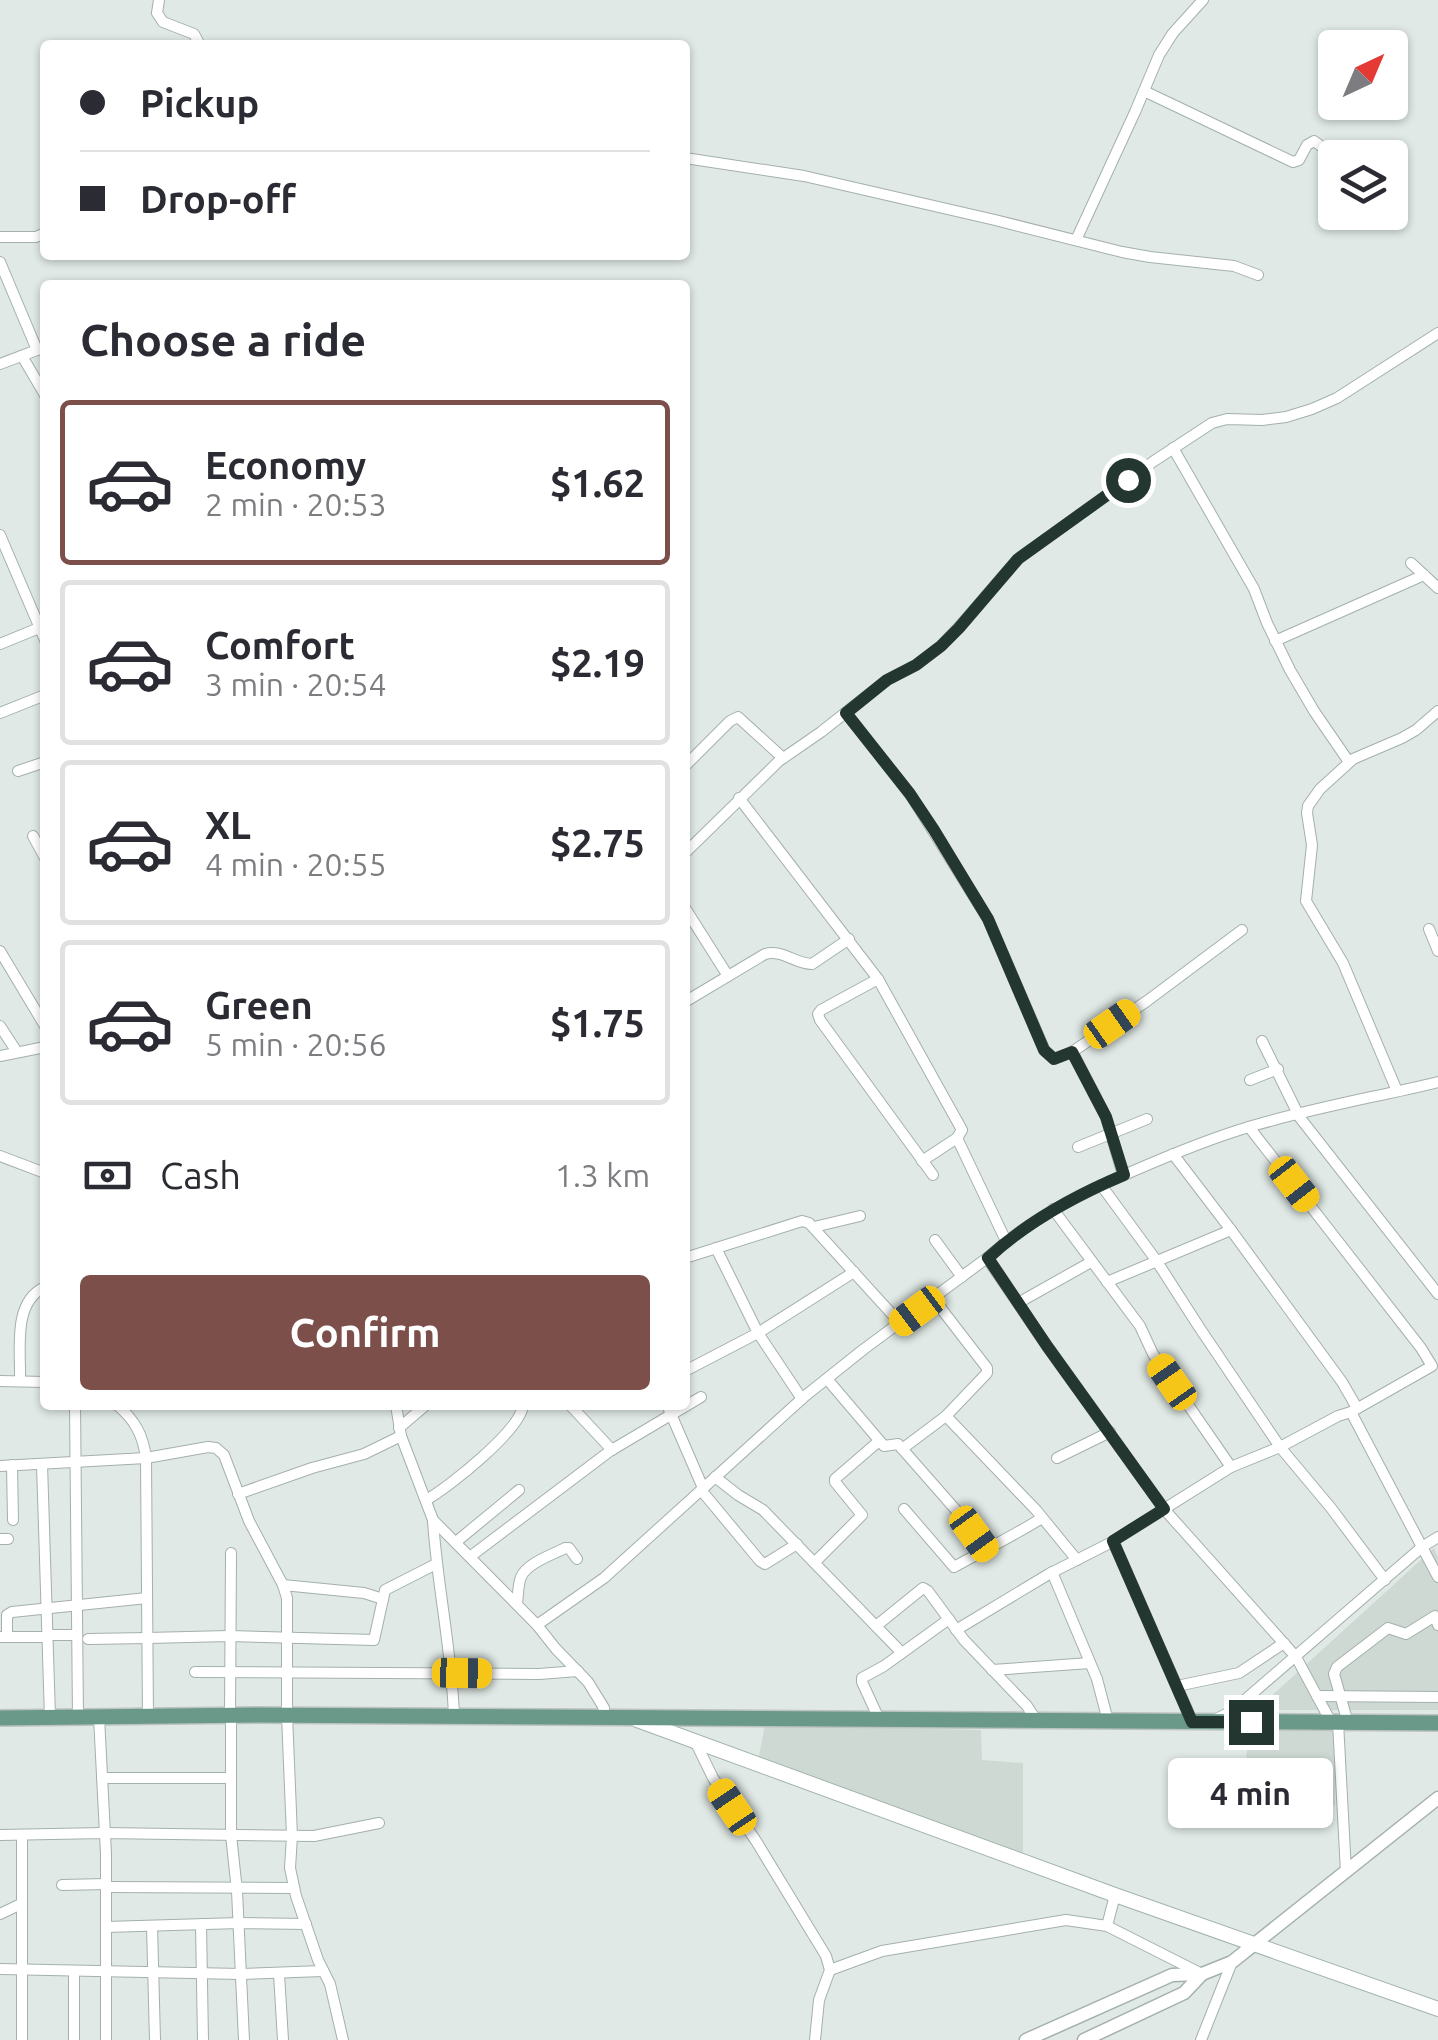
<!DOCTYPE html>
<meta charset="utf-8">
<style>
body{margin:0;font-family:Ubuntu,sans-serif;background:#f2f2f3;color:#2b2b33;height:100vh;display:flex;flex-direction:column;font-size:38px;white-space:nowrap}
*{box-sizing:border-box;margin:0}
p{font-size:32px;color:#7c7c81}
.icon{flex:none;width:55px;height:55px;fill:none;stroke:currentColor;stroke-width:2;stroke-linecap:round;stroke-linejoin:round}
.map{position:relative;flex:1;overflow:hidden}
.sheet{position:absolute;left:40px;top:280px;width:650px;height:1130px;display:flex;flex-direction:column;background:#fff;border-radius:10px;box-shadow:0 2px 8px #0004}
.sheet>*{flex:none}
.top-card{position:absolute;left:40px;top:40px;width:650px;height:220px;border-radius:10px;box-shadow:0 2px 8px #0004;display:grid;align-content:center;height:220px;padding:0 40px;background:#fff}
.needle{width:65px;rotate:44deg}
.buttons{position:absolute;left:1318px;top:30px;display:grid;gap:20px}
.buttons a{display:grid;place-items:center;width:90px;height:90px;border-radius:10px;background:#fff;box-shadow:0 2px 8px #0004;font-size:50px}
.end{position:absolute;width:45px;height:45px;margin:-22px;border:12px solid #233730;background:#fff;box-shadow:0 0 0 5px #fff}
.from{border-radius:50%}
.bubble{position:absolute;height:70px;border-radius:10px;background:#fff;box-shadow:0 2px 8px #0004;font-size:32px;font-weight:600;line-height:70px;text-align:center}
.car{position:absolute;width:30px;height:60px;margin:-30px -15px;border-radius:12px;box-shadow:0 0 8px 2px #0007;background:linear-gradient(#f5c518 24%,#345 0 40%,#f5c518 0 76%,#345 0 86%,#f5c518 0)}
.top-card b{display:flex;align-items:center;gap:35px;height:95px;font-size:38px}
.top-card b+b{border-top:2px solid #e1e1e2}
.top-card i{width:25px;height:25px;background:#2b2b33}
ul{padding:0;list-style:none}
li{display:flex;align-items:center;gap:30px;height:165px;margin:0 20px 15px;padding:0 20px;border:5px solid #e1e1e2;border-radius:10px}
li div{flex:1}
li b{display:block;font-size:38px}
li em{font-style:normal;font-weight:600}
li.current{border-color:#7c4f4b}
li>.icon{width:90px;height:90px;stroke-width:1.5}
h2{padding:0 40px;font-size:45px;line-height:120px}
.pay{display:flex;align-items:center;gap:25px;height:110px;padding:0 40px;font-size:38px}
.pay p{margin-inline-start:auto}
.button{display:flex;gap:20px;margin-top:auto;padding:20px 40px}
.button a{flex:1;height:115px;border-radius:10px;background:#7c4f4b;color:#fff;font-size:40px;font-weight:600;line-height:115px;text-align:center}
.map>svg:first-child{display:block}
.built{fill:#cfd9d3}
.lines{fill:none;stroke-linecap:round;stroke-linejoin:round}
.minor-casing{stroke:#a4b0ab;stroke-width:12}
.tertiary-casing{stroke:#a4b0ab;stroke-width:15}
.secondary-casing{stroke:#a1b3ab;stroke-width:16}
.primary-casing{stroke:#bdc3c1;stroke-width:18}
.minor{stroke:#fff;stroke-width:10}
.tertiary{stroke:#fff;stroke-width:12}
.secondary{stroke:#fff;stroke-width:14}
.primary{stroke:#6a9989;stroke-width:15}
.route{stroke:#233730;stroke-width:12}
</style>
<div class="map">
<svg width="1438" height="2040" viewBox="0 0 1438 2040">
<rect width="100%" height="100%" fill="#e0e9e5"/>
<g class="built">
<polygon points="1434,1548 1438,1557 1438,1710 1256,1710"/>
<polygon points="765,1725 981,1730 982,1760 1023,1763 1023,1855 758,1761"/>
<polygon points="1248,1727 1336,1729 1335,1806 1244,1806"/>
</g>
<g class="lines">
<defs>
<g id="minor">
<polyline points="159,0 157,13 163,22 194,34 200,45"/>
<polyline points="1144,91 1293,162 1299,160 1307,145 1314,141 1337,158"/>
<polyline points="685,158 804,176 995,220 1122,252 1150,257 1234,266 1258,275"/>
<polyline points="0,237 36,237 45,233"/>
<polyline points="1076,240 1135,112 1159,55 1173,33 1203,0"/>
<polyline points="0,262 37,350"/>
<polyline points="22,356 45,395"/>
<polyline points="0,364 45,347"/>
<polyline points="1173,448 1254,589 1267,623 1290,670 1314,711 1349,762"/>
<polyline points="0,535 45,640"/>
<polyline points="1411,563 1438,588"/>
<polyline points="1275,641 1424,575"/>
<polyline points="0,644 39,628"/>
<polyline points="0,713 45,695"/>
<polyline points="846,713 910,794 988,919 1045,1051 1054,1059 1072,1052 1074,1055 1106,1117 1123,1175"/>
<polyline points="685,766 730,721 738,717 783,758"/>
<polyline points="18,771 45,762"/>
<polyline points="739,798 878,979 962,1130 957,1138 1006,1241"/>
<polyline points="33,836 45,858"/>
<polyline points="685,853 779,761 821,732 887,680 916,665 941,646 959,627 1018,559 1154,461 1212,423 1227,419 1262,420 1286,417 1312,409 1337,398 1438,333"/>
<polyline points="685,908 728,976"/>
<polyline points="1429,929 1438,951"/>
<polyline points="0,951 45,1026"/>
<polyline points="878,979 821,1010 818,1014 820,1020 933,1175"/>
<path d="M688,1000L765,954C783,949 795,964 812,964L849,939"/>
<polyline points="0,1026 17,1052"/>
<polyline points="1262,1041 1298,1114"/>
<polyline points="1072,1052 1147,1001 1242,930"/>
<polyline points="0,1056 45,1047"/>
<polyline points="1250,1080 1278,1069"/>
<polyline points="1397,1091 1343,963 1306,901 1312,845 1307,813 1308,806 1320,789 1353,759 1402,738 1416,730 1438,711"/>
<polyline points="1297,1114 1438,1294"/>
<polyline points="1078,1147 1147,1119"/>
<polyline points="1173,1154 1231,1230 1342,1382 1357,1408"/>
<polyline points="0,1156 45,1173"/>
<polyline points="922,1161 957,1138"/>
<polyline points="1101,1185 1156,1260 1199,1327 1280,1447 1331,1508 1385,1580"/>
<polyline points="1053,1209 1140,1326 1153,1354 1231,1467"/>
<polyline points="814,1227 860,1216"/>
<polyline points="935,1240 962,1277"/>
<polyline points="716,1248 758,1333 802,1399"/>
<polyline points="685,1258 802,1221 809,1223 900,1323"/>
<polyline points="987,1258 1047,1346 1164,1509 1296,1657 1331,1722"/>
<polyline points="1107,1282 1231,1230"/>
<polyline points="1018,1303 1091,1262"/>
<polyline points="685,1371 758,1333 854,1272"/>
<polyline points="827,1379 884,1446 898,1444 962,1517 987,1551"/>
<polyline points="0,1381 45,1382"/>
<path d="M20,1381C21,1350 12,1302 45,1287"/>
<polyline points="75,1405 78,1717"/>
<path d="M117,1405C135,1420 143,1435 146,1458L148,1718"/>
<polyline points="396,1405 401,1436 433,1520 537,1625"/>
<polyline points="570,1405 612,1450"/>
<polyline points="667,1405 703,1488"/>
<polyline points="946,1416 1036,1510 1077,1560"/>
<polyline points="399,1428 426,1405"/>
<polyline points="902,1449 946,1416 987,1373 987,1368 933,1298"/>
<polyline points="1057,1458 1110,1432"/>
<polyline points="42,1464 50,1717"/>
<polyline points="12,1465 13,1520"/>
<polyline points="0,1466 146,1458 208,1447 216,1448 224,1455 249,1521 283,1585 287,1598 287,1715 292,1836 290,1868 296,1896 318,1960 330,1984 343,2040"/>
<polyline points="715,1477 738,1495 763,1510 902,1653"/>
<polyline points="701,1490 760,1561 765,1564 797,1544"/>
<polyline points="238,1494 312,1468 364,1454 401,1436"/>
<path d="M426,1500C449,1487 521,1430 523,1405"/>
<path d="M904,1509L954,1567C983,1551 1013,1536 1042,1518"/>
<path d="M433,1520C437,1586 452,1650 454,1717"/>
<polyline points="1438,1537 1422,1547 1438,1577"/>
<polyline points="0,1539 8,1539"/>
<polyline points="1113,1541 1192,1721"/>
<polyline points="456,1542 519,1490"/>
<polyline points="471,1556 610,1451 701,1397"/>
<polyline points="815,1562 862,1515 835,1482 835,1479 879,1441"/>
<polyline points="1052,1572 1097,1679 1108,1721"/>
<polyline points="283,1585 364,1593 383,1599"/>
<path d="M517,1604C518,1596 518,1584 521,1577C527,1563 552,1555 565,1548H569L577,1559"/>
<polyline points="876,1626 923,1588 928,1591 964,1640 1027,1706 1036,1720"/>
<polyline points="956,1630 1049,1574 1110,1543 1231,1467 1280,1447 1338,1416 1351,1412"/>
<polyline points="47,1635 77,1635"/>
<polyline points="1,1637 47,1637"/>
<polyline points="7,1637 7,1615 12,1612 147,1598"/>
<polyline points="147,1638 229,1636 374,1640 385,1590 436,1564"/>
<polyline points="88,1639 148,1638"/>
<polyline points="992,1670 1090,1663"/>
<polyline points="195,1672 539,1674 578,1671"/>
<polyline points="1177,1686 1239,1673 1284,1643"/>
<polyline points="1317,1696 1438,1697"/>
<polyline points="230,1716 231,1553"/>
<polyline points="231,1716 231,1835 237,1891 244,2040"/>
<polyline points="99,1717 106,1854 106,2040"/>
<path d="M602,1718L604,1708L588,1682L556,1649L537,1625L604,1578L805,1396L864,1349L987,1258C1029,1220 1079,1194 1131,1172C1170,1155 1211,1138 1252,1126C1313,1108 1376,1097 1438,1082"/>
<polyline points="879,1719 862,1682 862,1678 884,1666 949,1619"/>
<polyline points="1214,1720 1232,1711 1422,1547 1351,1412 1432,1366 1421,1348 1249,1127"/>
<polyline points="1338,1722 1346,1872"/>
<polyline points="1348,1723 1334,1674 1337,1667 1388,1628 1406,1634 1435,1616 1438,1625"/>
<polyline points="696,1743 713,1778 756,1841 826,1956 830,1970 819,2000 815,2040"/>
<polyline points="102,1778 230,1778"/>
<polyline points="0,1835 104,1833 314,1836 379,1823"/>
<polyline points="22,1836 22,2040"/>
<polyline points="62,1885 106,1884"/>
<polyline points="106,1887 294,1888"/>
<polyline points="0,1914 21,1904"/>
<polyline points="201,1924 203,2040"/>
<polyline points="152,1926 155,2040"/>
<polyline points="1107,1926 1115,1895"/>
<polyline points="106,1927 239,1923 306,1924"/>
<polyline points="0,1969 241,1974 323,1971"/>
<polyline points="830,1970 882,1951 1066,1920 1107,1926 1202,1974"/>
<polyline points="74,1971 74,2040"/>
<polyline points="279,1974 283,2040"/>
<polyline points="1201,2040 1232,1962"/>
</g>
<g id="tertiary">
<polyline points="1026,2040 1172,1975 1202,1974 1232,1962 1438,1798"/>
<polyline points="1084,2040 1184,1993 1202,1974"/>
</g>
<polyline id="secondary" points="637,1720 1115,1895 1438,2009"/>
<polyline id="primary" points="0,1718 257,1715 1438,1723"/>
</defs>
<use href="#minor" class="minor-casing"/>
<use href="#tertiary" class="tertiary-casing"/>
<use href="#secondary" class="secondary-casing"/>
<use href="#primary" class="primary-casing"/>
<use href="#minor" class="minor"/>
<use href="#tertiary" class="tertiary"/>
<use href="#secondary" class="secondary"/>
<use href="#primary" class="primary"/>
</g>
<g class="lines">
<path class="route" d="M1128,480L1018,559L959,628L941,646L916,665L887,680L846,713L910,794L934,830L988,919L1044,1050L1054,1059L1072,1052L1106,1117L1124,1175C1074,1196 1027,1222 988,1258L1047,1346L1164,1509L1113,1541L1192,1722H1251"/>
</g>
</svg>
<div class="buttons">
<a><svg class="needle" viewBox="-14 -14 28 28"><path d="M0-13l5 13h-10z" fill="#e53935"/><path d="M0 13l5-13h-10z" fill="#7c7c81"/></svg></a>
<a><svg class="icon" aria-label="layers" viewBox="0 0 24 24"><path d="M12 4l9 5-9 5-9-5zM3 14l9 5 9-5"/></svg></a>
</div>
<i class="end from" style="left:1128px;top:480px"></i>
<i class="end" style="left:1251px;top:1722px"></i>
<div class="bubble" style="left:1168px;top:1758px;width:165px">4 min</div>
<i class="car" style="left:1112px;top:1024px;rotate:55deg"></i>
<i class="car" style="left:1294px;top:1184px;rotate:142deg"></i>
<i class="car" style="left:917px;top:1311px;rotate:233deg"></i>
<i class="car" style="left:1172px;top:1382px;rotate:325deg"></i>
<i class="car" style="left:974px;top:1534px;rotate:144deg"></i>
<i class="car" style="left:462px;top:1673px;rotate:91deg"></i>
<i class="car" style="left:732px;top:1807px;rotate:326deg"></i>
<div class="top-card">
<b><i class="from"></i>Pickup</b>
<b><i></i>Drop-off</b>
</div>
<section class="sheet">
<h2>Choose a ride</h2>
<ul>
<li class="current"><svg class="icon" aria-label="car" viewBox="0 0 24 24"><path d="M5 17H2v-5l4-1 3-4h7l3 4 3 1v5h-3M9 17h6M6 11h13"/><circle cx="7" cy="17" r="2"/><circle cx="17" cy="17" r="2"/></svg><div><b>Economy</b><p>2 min · 20:53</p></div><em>$1.62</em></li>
<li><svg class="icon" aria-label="car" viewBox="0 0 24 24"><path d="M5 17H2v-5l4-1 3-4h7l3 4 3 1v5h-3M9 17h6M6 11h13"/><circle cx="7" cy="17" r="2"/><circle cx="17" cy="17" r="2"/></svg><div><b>Comfort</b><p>3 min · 20:54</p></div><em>$2.19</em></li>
<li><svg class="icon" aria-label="car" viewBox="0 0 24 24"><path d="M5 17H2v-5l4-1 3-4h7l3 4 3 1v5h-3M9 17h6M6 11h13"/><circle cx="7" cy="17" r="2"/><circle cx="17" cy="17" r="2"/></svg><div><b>XL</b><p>4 min · 20:55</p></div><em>$2.75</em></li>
<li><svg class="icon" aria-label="car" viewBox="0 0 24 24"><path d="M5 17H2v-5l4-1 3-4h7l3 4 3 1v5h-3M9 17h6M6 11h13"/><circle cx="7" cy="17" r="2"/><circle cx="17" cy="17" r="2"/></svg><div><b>Green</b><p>5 min · 20:56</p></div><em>$1.75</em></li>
</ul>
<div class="pay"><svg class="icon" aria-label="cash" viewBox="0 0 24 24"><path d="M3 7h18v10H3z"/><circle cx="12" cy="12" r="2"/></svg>Cash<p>1.3 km</p></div>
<div class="button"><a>Confirm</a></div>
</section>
</div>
